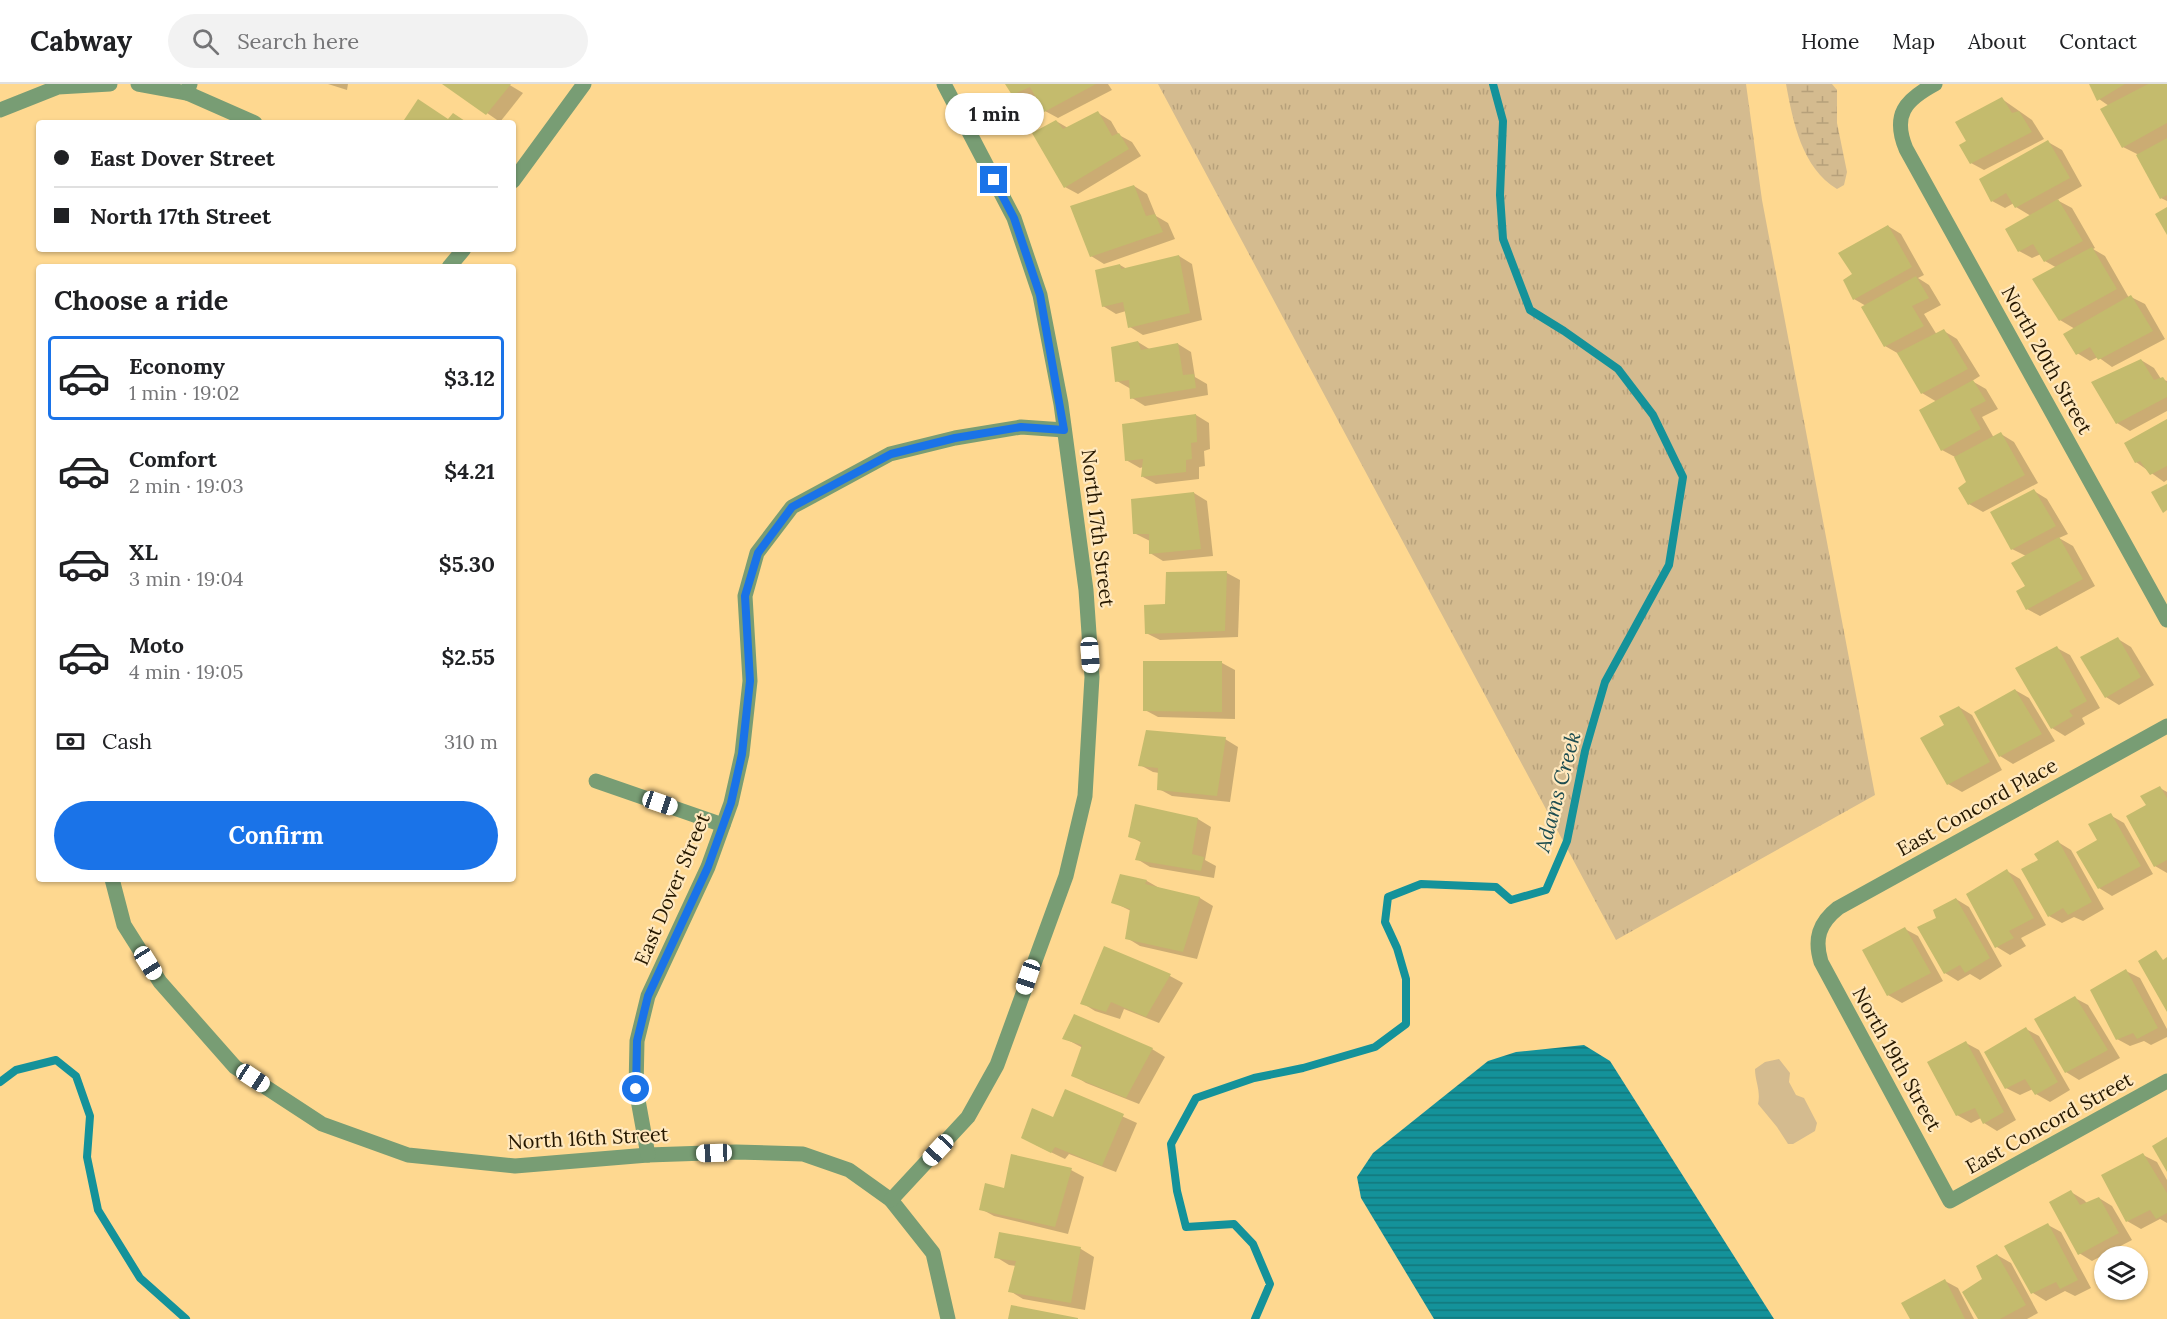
<!DOCTYPE html>
<meta charset="utf-8">
<style>
body{margin:0;font-family:Lora,serif;background:#f2f2f2;color:#202124;height:100vh;display:flex;flex-direction:column;font-size:22px;white-space:nowrap}
*{box-sizing:border-box;margin:0}
p{font-size:20px;color:#757577}
.icon{flex:none;width:33px;height:33px;fill:none;stroke:currentColor;stroke-width:2;stroke-linecap:round;stroke-linejoin:round}
.map{position:relative;flex:1;overflow:hidden}
.drawer{position:absolute;left:36px;top:180px;width:480px;height:618px;display:flex;flex-direction:column;background:#fff;border-radius:6px;box-shadow:0 2px 4px #0004}
.drawer>*{flex:none}
.banner{position:absolute;left:36px;top:36px;width:480px;height:132px;border-radius:6px;box-shadow:0 2px 4px #0004;display:grid;align-content:center;height:132px;padding:0 18px;background:#fff}
.fabs{position:absolute;left:2094px;top:1162px;display:grid;gap:12px}
.fabs a{display:grid;place-items:center;width:54px;height:54px;border-radius:50%;background:#fff;box-shadow:0 2px 4px #0004;font-size:30px}
.end{position:absolute;width:27px;height:27px;margin:-14px;border:8px solid #1a73e8;background:#fff;box-shadow:0 0 0 3px #fff}
.from{border-radius:50%}
.bubble{position:absolute;height:42px;border-radius:21px;background:#fff;box-shadow:0 2px 4px #0004;font-size:20px;font-weight:700;line-height:42px;text-align:center}
.car{position:absolute;width:18px;height:36px;margin:-18px -9px;border-radius:8px;box-shadow:0 0 4px 2px #0007;background:linear-gradient(#fff 24%,#345 0 40%,#fff 0 76%,#345 0 86%,#fff 0)}
.banner b{display:flex;align-items:center;gap:21px;height:57px;font-size:22px}
.banner b+b{border-top:2px solid #e0e0e0}
.banner i{width:15px;height:15px;background:#202124}
ul{padding:0;list-style:none}
li{display:flex;align-items:center;gap:18px;height:84px;margin:0 12px 9px;padding:0 6px;border:3px solid transparent;border-radius:6px}
li div{flex:1}
li b{display:block;font-size:22px}
li em{font-style:normal;font-weight:700}
li.on{border-color:#1a73e8}
li>.icon{width:54px;height:54px;stroke-width:1.5}
h2{padding:0 18px;font-size:27px;line-height:72px}
.pay{display:flex;align-items:center;gap:15px;height:66px;padding:0 18px;font-size:22px}
.pay p{margin-inline-start:auto}
.primary-button{display:flex;gap:12px;margin-top:auto;padding:12px 18px}
.primary-button a{flex:1;height:69px;border-radius:36px;background:#1a73e8;color:#fff;font-size:24px;font-weight:700;line-height:69px;text-align:center}
header{display:flex;align-items:center;gap:36px;box-sizing:border-box;height:84px;padding:0 30px;background:#fff;border-bottom:2px solid #e0e0e0}
header strong{font-size:28px}
nav{display:flex;gap:33px;margin-inline-start:auto;font-size:21px}
.search{width:420px;height:54px;background:#f2f2f2;display:flex;align-items:center;gap:15px;box-sizing:border-box;padding:0 21px;border-radius:33px;color:#757577;font-size:22px}
.map>svg:first-child{display:block}
.grass{fill:url(#grass-tufts)}
.wetland{fill:url(#wetland-marsh)}
.park{fill:#d4bb8f}
.water{fill:url(#water-rules)}
.shadow{fill:#0003}
.lines{fill:none;stroke-linecap:round;stroke-linejoin:round}
.stream{stroke:#14929a;stroke-width:8}
.building{fill:#c4bb6d}
.street{stroke:#789d74;stroke-width:15}
.route{stroke:#1a73e8;stroke-width:8}
.labels{text-anchor:middle;stroke-width:4.5;stroke-linejoin:round;paint-order:stroke}
.street-label{font-size:20px;fill:#261800;stroke:#ffe8be}
.water-label{font-size:21px;font-style:italic;fill:#1c4c50;stroke:#ffe8be}
</style>
<header>
<strong>Cabway</strong>
<div class="search"><svg class="icon" aria-label="search" viewBox="0 0 24 24"><circle cx="10" cy="10" r="6"/><path d="M15 15l6 6"/></svg>Search here</div>
<nav><a>Home</a><a>Map</a><a>About</a><a>Contact</a></nav>
</header>
<div class="map">
<svg width="2167" height="1235" viewBox="0 0 2167 1235">
<defs>
<pattern id="grass-tufts" width="24" height="20" patternUnits="userSpaceOnUse" patternTransform="scale(1.5)"><rect width="24" height="20" fill="#d4bb8f"/><path d="M3 7l-1-3M5 7V3M7 7l1-3M15 17l-1-3M17 17v-4M19 17l1-3" fill="none" stroke="#b6a07a"/></pattern>
<pattern id="wetland-marsh" width="20" height="14" patternUnits="userSpaceOnUse" patternTransform="scale(1.5)"><rect width="20" height="14" fill="#d4bb8f"/><path d="M1 5h8M5 5V1M11 12h8M15 12V8" fill="none" stroke="#b6a07a"/></pattern>
<pattern id="water-rules" width="6" height="5" patternUnits="userSpaceOnUse" patternTransform="scale(1.5)"><rect width="6" height="5" fill="#14929a"/><path d="M0 2.5h6" fill="none" stroke="#12767b"/></pattern>
</defs>
<rect width="100%" height="100%" fill="#fed890"/>
<polygon class="grass" points="1158,0 1746,0 1762,116 1875,711 1616,856"/>
<path class="wetland" d="M1786,0H1832L1837,6V39L1847,88L1844,101L1837,105C1802,84 1793,38 1786,0Z"/>
<path class="park" d="M1779,975L1790,989L1789,998L1796,1011L1804,1014L1817,1039L1815,1047L1793,1060H1788L1777,1043L1758,1020C1761,1007 1755,997 1755,985L1765,978Z"/>
<polygon class="water" points="1584,961 1610,977 1774,1235 1434,1235 1361,1114 1357,1093 1373,1069 1488,977 1516,968"/>
<g class="shadow">
<polygon points="328,0 348,0 347,6"/>
<polygon points="445,0 508,0 523,9 500,38"/>
<polygon points="1007,0 1108,0 1112,6 1058,34 1045,27 1037,12 1026,17 1013,9"/>
<polygon points="2091,0 2167,0 2167,117 2161,114 2137,70 2123,63 2109,22 2099,15"/>
<polygon points="2002,15 2032,36 2044,55 1984,86 1971,79 1968,57"/>
<polygon points="1098,29 1111,37 1119,51 1132,58 1141,72 1078,110 1065,103 1056,37 1068,44"/>
<polygon points="2048,58 2062,66 2082,102 2057,116 2072,124 2095,164 2093,165 2105,172 2129,214 2131,213 2145,220 2165,255 2112,283 2098,273 2090,277 2077,269 2075,245 2060,236 2057,184 2045,177 2041,170 2032,174 2019,167 2031,132 2016,123 2014,119 2005,124 1992,117"/>
<polygon points="1134,102 1147,110 1156,132 1168,139 1175,155 1104,180 1091,172"/>
<polygon points="1888,142 1901,150 1924,191 1918,194 1929,201 1941,221 1924,230 1937,251 1944,247 1957,255 1980,292 1972,297 1986,305 1998,325 1982,333 1994,354 2001,350 2014,358 2038,399 1983,428 1969,420 1960,404 1968,398 1955,373 1942,366 1937,318 1922,309 1899,270 1885,262 1863,224 1866,222 1854,215 1854,190"/>
<polygon points="1179,172 1192,180 1202,236 1143,251 1130,243 1126,227 1116,230 1103,222 1120,181 1127,185"/>
<polygon points="1138,258 1151,266 1178,260 1191,268 1195,293 1207,300 1208,311 1145,322 1132,314 1131,305 1117,297"/>
<polygon points="2141,276 2154,284 2161,295 2167,297 2167,327 2130,347 2117,339"/>
<polygon points="1196,331 1209,339 1210,365 1204,367 1205,382 1199,383 1199,395 1156,400 1143,393 1143,383 1140,384 1126,376"/>
<polygon points="2167,336 2167,396 2164,398 2136,378"/>
<polygon points="2034,407 2047,415 2068,450 2059,454 2073,462 2095,502 2040,532 2027,525 2026,472 2012,465"/>
<polygon points="1194,409 1207,417 1213,472 1163,477 1150,469 1150,457 1134,449"/>
<polygon points="1227,489 1240,496 1238,553 1160,556 1146,549 1166,521"/>
<polygon points="2118,555 2131,563 2154,601 2119,621 2106,613"/>
<polygon points="2057,564 2070,571 2100,624 2082,634 2085,640 2065,652 2052,644"/>
<polygon points="1144,579 1222,579 1235,586 1235,635 1158,633 1145,626"/>
<polygon points="2015,606 2029,614 2055,657 2013,680 2000,672"/>
<polygon points="1959,623 1972,631 2002,686 1962,708 1948,700 1946,642"/>
<polygon points="1225,655 1238,663 1230,718 1172,712 1159,705 1159,689 1153,688 1140,681"/>
<polygon points="2160,704 2167,708 2167,789 2155,782 2148,722"/>
<polygon points="1136,721 1198,735 1211,743 1205,776 1216,782 1214,794 1150,783 1137,775 1142,759 1130,752"/>
<polygon points="2110,731 2124,739 2153,790 2112,812 2099,804 2099,756"/>
<polygon points="2058,758 2071,766 2104,825 2083,837 2074,833 2062,839 2049,832 2040,777"/>
<polygon points="2007,787 2020,795 2046,841 2021,854 2026,862 2010,871 1997,863"/>
<polygon points="1121,792 1147,797 1161,805 1200,814 1213,822 1197,875 1140,862 1127,854 1131,827 1113,818"/>
<polygon points="1956,815 1969,823 2002,882 1980,896 1970,890 1958,897 1945,889 1939,834"/>
<polygon points="1905,845 1918,852 1943,897 1902,919 1888,911"/>
<polygon points="1105,864 1170,892 1183,899 1159,939 1124,925 1120,935 1095,927 1082,919"/>
<polygon points="2126,887 2140,894 2167,945 2167,953 2151,961 2144,957 2130,962 2117,955"/>
<polygon points="2075,914 2088,921 2120,974 2079,996 2066,988"/>
<polygon points="2026,945 2039,952 2070,1006 2050,1018 2036,1010 2033,1005 2020,1011 2006,1004"/>
<polygon points="1064,954 1152,965 1165,973 1139,1020 1086,999 1073,991 1083,964"/>
<polygon points="1966,959 1979,966 2016,1036 1997,1047 1984,1039 1981,1034 1971,1039 1957,1031"/>
<polygon points="1066,1007 1137,1039 1116,1088 1069,1070 1065,1075 1036,1061 1054,1035"/>
<polygon points="2143,1071 2157,1078 2167,1096 2167,1139 2160,1135 2141,1145 2127,1137"/>
<polygon points="1071,1086 1084,1093 1068,1150 994,1132 981,1125 1006,1106"/>
<polygon points="2071,1108 2084,1116 2087,1119 2099,1114 2112,1122 2132,1156 2092,1177 2079,1169"/>
<polygon points="2048,1141 2061,1148 2091,1204 2075,1212 2065,1207 2046,1217 2033,1209"/>
<polygon points="1000,1149 1081,1165 1094,1173 1085,1226 1023,1215 1010,1207 1016,1182 1009,1181 996,1173"/>
<polygon points="1997,1171 2011,1179 2038,1229 2027,1235 1980,1235"/>
<polygon points="1945,1197 1958,1204 1974,1235 1912,1235"/>
</g>
<g class="lines">
<g class="stream">
<polyline points="0,998 16,986 56,976 76,992 90,1032 87,1073 98,1126 140,1194 186,1235"/>
<polyline points="1255,1235 1270,1200 1253,1160 1234,1140 1186,1143 1177,1107 1171,1060 1196,1014 1254,994 1303,984 1375,963 1406,940 1406,895 1397,864 1385,838 1388,813 1421,800 1496,803 1511,816 1546,806 1567,757 1585,667 1605,598 1669,481 1683,393 1653,331 1618,285 1564,247 1530,226 1503,155 1500,111 1503,37 1493,0"/>
</g>
</g>
<g class="building">
<polygon points="442,0 511,0 486,31"/>
<polygon points="1005,0 1096,0 1044,28 1030,3 1012,11"/>
<polygon points="2089,0 2125,0 2097,17"/>
<polygon points="2148,0 2167,0 2167,39 2122,64 2100,25"/>
<polygon points="2002,13 2012,29 2019,27 2032,48 1970,80 1959,61 1966,57 1955,38"/>
<polygon points="418,15 448,35 453,29 468,39 402,39"/>
<polygon points="1098,27 1112,52 1119,49 1129,65 1064,104 1032,49 1056,36 1063,45"/>
<polygon points="2167,54 2167,111 2160,115 2136,71"/>
<polygon points="2048,56 2070,94 2015,124 2006,109 1991,118 1979,95"/>
<polygon points="1134,101 1146,132 1155,130 1163,148 1090,173 1070,122"/>
<polygon points="2058,115 2083,157 2044,178 2033,160 2018,168 2005,145"/>
<polygon points="2167,123 2167,151 2155,130"/>
<polygon points="1888,141 1912,183 1853,216 1843,196 1852,190 1838,169"/>
<polygon points="2092,163 2117,205 2059,237 2032,195"/>
<polygon points="1179,171 1190,229 1128,244 1123,218 1102,223 1095,186 1120,180 1121,185"/>
<polygon points="1916,192 1929,214 1912,222 1924,242 1884,263 1861,223"/>
<polygon points="2131,211 2153,247 2098,276 2090,263 2076,271 2063,250"/>
<polygon points="1944,245 1968,285 1921,310 1897,269"/>
<polygon points="1138,257 1141,266 1178,259 1183,291 1194,290 1196,304 1130,315 1129,296 1115,298 1111,263"/>
<polygon points="2141,275 2154,296 2163,293 2167,299 2167,313 2116,340 2091,298"/>
<polygon points="1973,296 1986,317 1970,325 1981,345 1941,367 1919,326"/>
<polygon points="1196,330 1197,358 1191,359 1192,375 1186,376 1186,388 1141,393 1143,375 1125,377 1122,340"/>
<polygon points="2167,335 2167,382 2150,391 2140,377 2135,379 2124,359"/>
<polygon points="2001,348 2025,391 1968,421 1958,404 1966,398 1954,373"/>
<polygon points="2167,400 2167,426 2163,429 2151,408"/>
<polygon points="2034,405 2056,442 2011,466 1990,428"/>
<polygon points="1194,408 1201,465 1149,470 1149,450 1133,450 1131,415"/>
<polygon points="2059,453 2083,495 2026,526 2016,507 2025,502 2011,479"/>
<polygon points="1227,487 1225,547 1145,550 1144,521 1165,520 1166,488"/>
<polygon points="2118,553 2141,593 2105,614 2080,573"/>
<polygon points="2057,562 2087,617 2069,627 2073,632 2051,645 2015,584"/>
<polygon points="1143,577 1222,577 1222,628 1143,627"/>
<polygon points="2015,605 2042,650 1999,673 1974,628"/>
<polygon points="1959,622 1990,678 1947,701 1920,654 1944,641 1939,632"/>
<polygon points="1146,646 1226,653 1217,712 1157,706 1158,684 1138,682"/>
<polygon points="2160,702 2167,714 2167,776 2154,783 2126,732 2146,721 2140,712"/>
<polygon points="1135,720 1198,734 1192,770 1204,773 1201,787 1135,776 1141,757 1128,753"/>
<polygon points="2111,729 2141,782 2098,805 2076,768 2097,756 2088,740"/>
<polygon points="2058,756 2092,818 2068,831 2063,824 2048,833 2021,785 2038,776 2034,770"/>
<polygon points="2007,785 2034,834 2009,847 2014,854 1995,864 1966,810"/>
<polygon points="1120,790 1147,796 1145,800 1200,813 1183,868 1125,855 1130,825 1111,819"/>
<polygon points="1956,814 1990,874 1965,889 1960,881 1944,890 1917,843 1936,834 1933,826"/>
<polygon points="1905,843 1931,889 1887,912 1862,866"/>
<polygon points="1104,862 1171,890 1146,933 1111,918 1106,928 1080,920"/>
<polygon points="2156,866 2163,876 2167,873 2167,928 2138,877"/>
<polygon points="2126,885 2158,944 2137,955 2133,949 2116,956 2090,906"/>
<polygon points="2075,912 2108,966 2065,989 2034,935"/>
<polygon points="1074,930 1153,964 1126,1014 1071,992 1082,961 1062,955"/>
<polygon points="2026,943 2058,998 2035,1011 2025,995 2005,1005 1984,968"/>
<polygon points="1966,957 2004,1028 1983,1040 1975,1024 1956,1032 1927,978"/>
<polygon points="1065,1005 1124,1030 1102,1082 1055,1063 1051,1069 1021,1054 1032,1024 1053,1033"/>
<polygon points="2167,1053 2167,1088 2152,1062"/>
<polygon points="2143,1069 2167,1109 2167,1129 2156,1135 2150,1126 2126,1138 2101,1091"/>
<polygon points="1011,1070 1072,1084 1055,1143 979,1126 985,1099 1004,1104"/>
<polygon points="2071,1106 2080,1121 2099,1113 2119,1149 2078,1171 2049,1118"/>
<polygon points="2048,1139 2078,1196 2060,1205 2056,1198 2031,1210 2004,1162"/>
<polygon points="999,1148 1081,1163 1071,1219 1008,1208 1016,1177 994,1174"/>
<polygon points="1997,1170 2026,1221 2000,1235 1978,1235 1962,1208 1982,1195 1976,1182"/>
<polygon points="1945,1195 1965,1235 1910,1235 1901,1219"/>
<polygon points="1011,1221 1078,1234 1078,1235 1008,1235"/>
</g>
<g class="lines">
<g class="street">
<polyline points="138,0 187,9 190,0"/>
<path d="M1935,0C1905,16 1892,31 1906,65L2167,536"/>
<polyline points="187,9 255,39"/>
<polyline points="0,26 58,3 110,0"/>
<polyline points="513,97 584,0"/>
<polyline points="449,183 464,165"/>
<path d="M2167,642L1838,824C1819,839 1814,855 1821,878L1950,1117L2167,997"/>
<polyline points="596,697 723,741"/>
<polyline points="112,795 124,841 160,898 235,983 322,1040 408,1071 515,1082 648,1071 736,1068 803,1070 849,1086 891,1116 933,1169 948,1235"/>
<polyline points="648,1071 636,1005 637,957 648,912 708,783 731,719 742,670 750,597 745,512 757,469 792,423 890,370 955,354 1021,343 1064,346"/>
<polyline points="891,1116 968,1033 997,981 1066,792 1085,712 1092,593 1086,506 1061,320 1040,211 1014,134 944,0"/>
</g>
</g>
<g class="lines">
<polyline class="route" points="636,1005 637,957 648,912 708,783 731,719 742,670 750,597 745,512 758,469 792,423 891,370 955,354 1021,343 1064,346 1040,211 1014,134 994,96"/>
</g>
<g class="labels">
<g class="street-label">
<text transform="translate(2047 276) rotate(61)" y="7">North 20th Street</text>
<text transform="translate(1098 444) rotate(83)" y="7">North 17th Street</text>
<text transform="translate(1977 723) rotate(-29)" y="7">East Concord Place</text>
<text transform="translate(672 805) rotate(-67)" y="7">East Dover Street</text>
<text transform="translate(1897 975) rotate(61)" y="7">North 19th Street</text>
<text transform="translate(2049 1039) rotate(-29)" y="7">East Concord Street</text>
<text transform="translate(588 1054) rotate(-3)" y="7">North 16th Street</text>
</g>
<g class="water-label">
<text transform="translate(1558 708) rotate(-75)" y="7">Adams Creek</text>
</g>
</g>
</svg>
<div class="fabs">
<a><svg class="icon" aria-label="layers" viewBox="0 0 24 24"><path d="M12 4l9 5-9 5-9-5zM3 14l9 5 9-5"/></svg></a>
</div>
<i class="end from" style="left:636px;top:1005px"></i>
<i class="end" style="left:994px;top:96px"></i>
<div class="bubble" style="left:945px;top:9px;width:99px">1 min</div>
<i class="car" style="left:1090px;top:571px;rotate:176deg"></i>
<i class="car" style="left:660px;top:719px;rotate:109deg"></i>
<i class="car" style="left:148px;top:879px;rotate:148deg"></i>
<i class="car" style="left:1028px;top:893px;rotate:199deg"></i>
<i class="car" style="left:253px;top:994px;rotate:123deg"></i>
<i class="car" style="left:938px;top:1066px;rotate:223deg"></i>
<i class="car" style="left:714px;top:1069px;rotate:268deg"></i>
<div class="banner">
<b><i class="from"></i>East Dover Street</b>
<b><i></i>North 17th Street</b>
</div>
<section class="drawer">
<h2>Choose a ride</h2>
<ul>
<li class="on"><svg class="icon" aria-label="car" viewBox="0 0 24 24"><path d="M5 17H2v-5l4-1 3-4h7l3 4 3 1v5h-3M9 17h6M6 11h13"/><circle cx="7" cy="17" r="2"/><circle cx="17" cy="17" r="2"/></svg><div><b>Economy</b><p>1 min · 19:02</p></div><em>$3.12</em></li>
<li><svg class="icon" aria-label="car" viewBox="0 0 24 24"><path d="M5 17H2v-5l4-1 3-4h7l3 4 3 1v5h-3M9 17h6M6 11h13"/><circle cx="7" cy="17" r="2"/><circle cx="17" cy="17" r="2"/></svg><div><b>Comfort</b><p>2 min · 19:03</p></div><em>$4.21</em></li>
<li><svg class="icon" aria-label="car" viewBox="0 0 24 24"><path d="M5 17H2v-5l4-1 3-4h7l3 4 3 1v5h-3M9 17h6M6 11h13"/><circle cx="7" cy="17" r="2"/><circle cx="17" cy="17" r="2"/></svg><div><b>XL</b><p>3 min · 19:04</p></div><em>$5.30</em></li>
<li><svg class="icon" aria-label="car" viewBox="0 0 24 24"><path d="M5 17H2v-5l4-1 3-4h7l3 4 3 1v5h-3M9 17h6M6 11h13"/><circle cx="7" cy="17" r="2"/><circle cx="17" cy="17" r="2"/></svg><div><b>Moto</b><p>4 min · 19:05</p></div><em>$2.55</em></li>
</ul>
<div class="pay"><svg class="icon" aria-label="cash" viewBox="0 0 24 24"><path d="M3 7h18v10H3z"/><circle cx="12" cy="12" r="2"/></svg>Cash<p>310 m</p></div>
<div class="primary-button"><a>Confirm</a></div>
</section>
</div>
